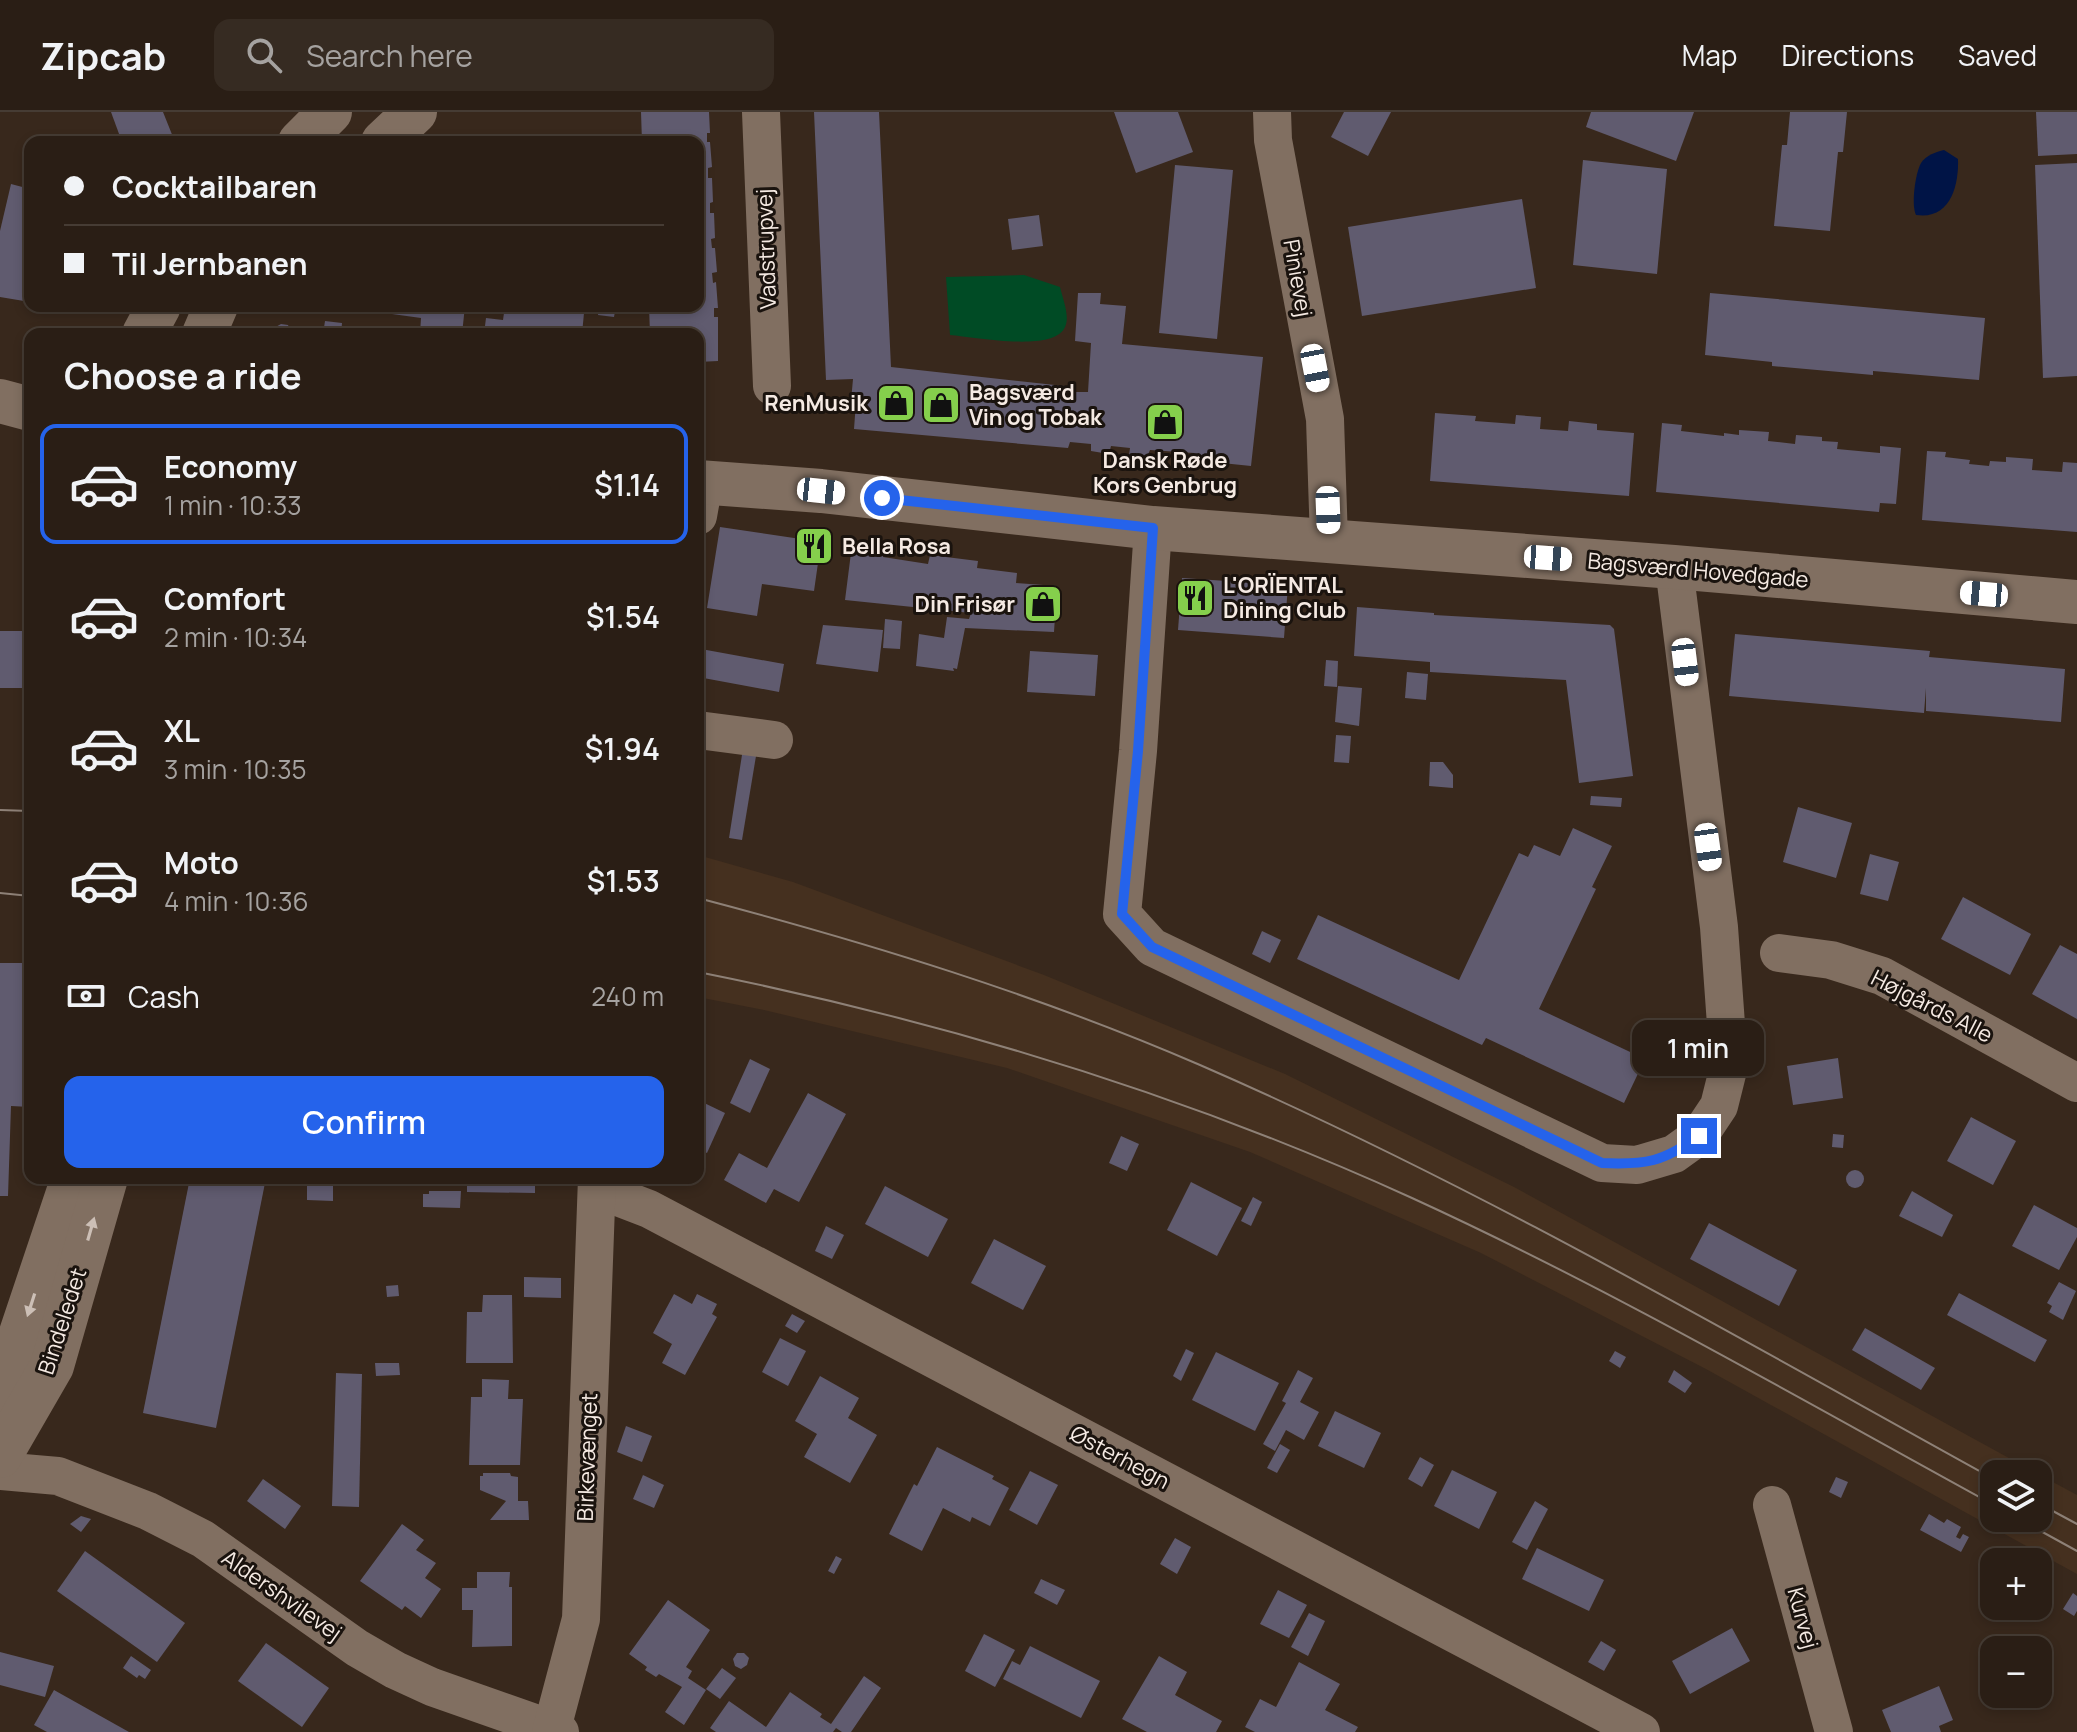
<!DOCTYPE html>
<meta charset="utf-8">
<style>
body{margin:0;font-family:Manrope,sans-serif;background:#362b22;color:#f1f3f6;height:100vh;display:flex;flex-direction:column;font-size:30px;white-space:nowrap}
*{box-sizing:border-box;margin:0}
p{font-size:26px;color:#a5a2a0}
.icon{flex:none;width:44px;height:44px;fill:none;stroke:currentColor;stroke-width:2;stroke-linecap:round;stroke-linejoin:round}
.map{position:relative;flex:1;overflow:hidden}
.details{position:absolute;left:24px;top:216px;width:680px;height:856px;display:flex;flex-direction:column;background:#2a1e15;border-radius:16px;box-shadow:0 4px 12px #0003,0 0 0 2px #463c34}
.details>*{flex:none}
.banner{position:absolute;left:24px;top:24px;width:680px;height:176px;border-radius:16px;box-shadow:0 4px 12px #0003,0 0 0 2px #463c34;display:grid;align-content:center;height:176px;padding:0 40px;background:#2a1e15}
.tools{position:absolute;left:1980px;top:1348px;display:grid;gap:16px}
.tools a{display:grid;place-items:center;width:72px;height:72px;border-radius:16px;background:#2a1e15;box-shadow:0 4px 12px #0003,0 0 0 2px #463c34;font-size:40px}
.end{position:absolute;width:36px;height:36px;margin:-18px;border:10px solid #2563eb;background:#fff;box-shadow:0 0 0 4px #fff}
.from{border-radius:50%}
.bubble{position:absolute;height:56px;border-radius:16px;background:#2a1e15;box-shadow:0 4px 12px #0003,0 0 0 2px #463c34;font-size:26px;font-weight:600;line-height:56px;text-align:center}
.car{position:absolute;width:24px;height:48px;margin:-24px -12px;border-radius:10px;box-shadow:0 0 6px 2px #0007;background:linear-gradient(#fff 24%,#345 0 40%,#fff 0 76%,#345 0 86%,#fff 0)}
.banner b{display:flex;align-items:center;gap:28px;height:76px;font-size:30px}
.banner b+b{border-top:2px solid #463c34}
.banner i{width:20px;height:20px;background:#f1f3f6}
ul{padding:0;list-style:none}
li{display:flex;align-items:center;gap:24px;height:120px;margin:0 16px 12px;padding:0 24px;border:4px solid transparent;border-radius:16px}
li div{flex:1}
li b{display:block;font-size:30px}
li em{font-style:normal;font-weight:600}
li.selected{border-color:#2563eb}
li>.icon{width:72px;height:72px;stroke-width:1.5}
h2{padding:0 40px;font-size:36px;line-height:96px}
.pay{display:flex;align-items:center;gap:20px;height:88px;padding:0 40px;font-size:30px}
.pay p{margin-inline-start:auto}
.cta{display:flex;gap:16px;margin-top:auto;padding:16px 40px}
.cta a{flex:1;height:92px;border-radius:16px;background:#2563eb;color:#fff;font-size:32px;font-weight:600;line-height:92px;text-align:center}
header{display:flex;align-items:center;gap:48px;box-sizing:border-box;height:112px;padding:0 40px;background:#2a1e15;border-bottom:2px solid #463c34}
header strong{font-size:38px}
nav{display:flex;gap:44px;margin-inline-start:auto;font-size:28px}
.search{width:560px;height:72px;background:#362b22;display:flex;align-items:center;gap:20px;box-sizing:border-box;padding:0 28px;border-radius:16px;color:#a5a2a0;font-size:30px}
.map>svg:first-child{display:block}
.built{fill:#45301f}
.green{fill:#004b25}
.water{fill:#001446}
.building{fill:#605b6f}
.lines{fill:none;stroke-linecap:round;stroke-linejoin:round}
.street{stroke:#816f61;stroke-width:38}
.secondary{stroke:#816f61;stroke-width:44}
.tram{stroke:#8e8177;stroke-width:2}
.oneway{fill:#ccbfb6}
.route{stroke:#2563eb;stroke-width:10}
.labels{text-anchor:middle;stroke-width:6;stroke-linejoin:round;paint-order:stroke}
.street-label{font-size:22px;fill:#f5eae3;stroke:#1a130e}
.poi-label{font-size:22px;font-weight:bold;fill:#f5eae3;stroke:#1a130e;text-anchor:start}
</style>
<header>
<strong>Zipcab</strong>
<div class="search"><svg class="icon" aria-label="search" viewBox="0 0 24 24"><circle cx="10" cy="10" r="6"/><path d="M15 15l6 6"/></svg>Search here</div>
<nav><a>Map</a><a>Directions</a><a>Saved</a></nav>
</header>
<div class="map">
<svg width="2077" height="1620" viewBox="0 0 2077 1620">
<rect width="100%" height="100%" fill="#38281c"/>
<polygon class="built" points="698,743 793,770 1044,863 1285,962 1514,1075 2038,1362 1994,1362 1994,1406 2038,1406 2038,1362 2077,1383 2077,1462 1706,1257 1481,1141 1250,1040 1007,956 764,898 698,885"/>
<path class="green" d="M1024,163L1060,175C1063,188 1071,206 1064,217C1050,240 974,225 950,223L946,165Z"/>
<path class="water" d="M1944,38L1958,47C1959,74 1950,108 1916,103C1911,93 1915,62 1921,51C1926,43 1936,40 1944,38Z"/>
<g class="building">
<polygon points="111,0 163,0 175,30 122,30"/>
<polygon points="641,0 709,0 710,21 707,21 707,30 710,30 712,55 708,56 708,66 712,66 713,90 710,91 710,101 714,101 715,126 711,127 712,136 715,136 717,160 712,161 713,171 716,170 718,196 714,196 714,205 718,205 718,249 698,250 698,222 650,222 649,194 698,194 698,30 642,30"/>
<polygon points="814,0 879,0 891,255 1073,275 1073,280 1088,280 1091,231 1075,229 1078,181 1101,181 1100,192 1126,194 1122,232 1263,245 1251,354 1193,348 1194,341 1150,338 1147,345 1129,343 1130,336 1111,334 1109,342 1091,339 1091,332 1070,330 1068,336 854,317 856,290 851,289 853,267 826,268"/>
<polygon points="1114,0 1178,0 1193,40 1136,61"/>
<polygon points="1344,0 1391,0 1368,44 1331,25"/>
<polygon points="1591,0 1694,0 1676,49 1586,15"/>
<polygon points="1790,0 1847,0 1843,40 1838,40 1830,119 1774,114 1782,33 1787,33"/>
<polygon points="2036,0 2077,0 2077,42 2038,44"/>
<polygon points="1583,48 1667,57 1657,162 1573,153"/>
<polygon points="2077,51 2077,264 2043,266 2035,53"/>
<polygon points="1175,53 1233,58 1217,227 1159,221"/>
<polygon points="11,72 30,77 30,190 0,185 0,119"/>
<polygon points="1522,87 1536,176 1362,204 1348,115"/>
<polygon points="1039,103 1043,134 1012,138 1008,107"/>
<polygon points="1710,181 1985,206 1979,268 1873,259 1873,263 1772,254 1772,250 1705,243"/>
<polygon points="392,194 465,194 462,222 420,222 421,206 392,202"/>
<polygon points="505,194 541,194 584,201 582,222 484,222 486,206 503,208"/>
<polygon points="599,194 616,194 614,205 598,203"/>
<polygon points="325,209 342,211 341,222 323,222"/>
<polygon points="281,212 288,213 292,222 273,222 274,216"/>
<polygon points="1435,301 1476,304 1475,309 1515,312 1516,303 1541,305 1540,317 1568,319 1569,309 1597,312 1597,318 1634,321 1629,384 1430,369"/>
<polygon points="1662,311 1682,313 1681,319 1724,324 1724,321 1739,323 1739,318 1769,320 1768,329 1795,332 1796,323 1822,325 1822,329 1838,330 1837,337 1880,341 1880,334 1901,336 1896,392 1880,391 1879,400 1656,380"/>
<polygon points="1927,339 1946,340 1945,345 1970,348 1969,352 1989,354 1990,349 2006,350 2006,345 2033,347 2032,358 2062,360 2063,350 2077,351 2077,420 1922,408"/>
<polygon points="720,415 821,430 814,479 762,472 757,504 707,496"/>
<polygon points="852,433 884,437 883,445 928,452 930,443 978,449 977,456 1017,461 1016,471 1057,474 1054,520 965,516 957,557 953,556 954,559 916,554 919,522 944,526 947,505 969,507 971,501 845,488"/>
<polygon points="1182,466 1288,473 1284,526 1178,518"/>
<polygon points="1357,495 1434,501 1434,503 1610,513 1614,517 1633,664 1579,671 1566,568 1430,560 1430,550 1354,544"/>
<polygon points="885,507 902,509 900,537 883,536"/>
<polygon points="823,513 883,518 878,560 816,552"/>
<rect x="0" y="519" width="30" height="57"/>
<polygon points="1735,522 1930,539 1929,545 2065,557 2061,610 1926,599 1926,576 1924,601 1729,584"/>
<polygon points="701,537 784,552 779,580 698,565"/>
<polygon points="1030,539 1098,543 1095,584 1027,580"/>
<polygon points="1326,548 1338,549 1337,575 1324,574"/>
<polygon points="1407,560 1428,562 1426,588 1405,586"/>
<polygon points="1338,574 1362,576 1359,614 1335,610"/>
<polygon points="1336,623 1351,624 1349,651 1334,650"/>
<polygon points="744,630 758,632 742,728 729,726"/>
<polygon points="1430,650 1443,650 1453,663 1453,676 1429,674"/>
<polygon points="1591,684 1622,686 1621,695 1590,693"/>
<polygon points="1798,695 1852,711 1836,766 1783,750"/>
<polygon points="1573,716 1612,734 1592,775 1596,777 1539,897 1645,947 1624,991 1486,926 1482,933 1297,847 1318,803 1459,868 1519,741 1528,745 1534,733 1560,744"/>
<polygon points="1870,742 1899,750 1888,789 1860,782"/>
<polygon points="1963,785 2031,822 2010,863 1941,827"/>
<polygon points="1262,819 1281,828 1270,851 1252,842"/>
<polygon points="2060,833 2077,842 2077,907 2032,882"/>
<polygon points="0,851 30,851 30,995 11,994 8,1084 0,1084"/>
<polygon points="1838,946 1843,986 1793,993 1787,954"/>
<polygon points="750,947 770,957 750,1001 730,991"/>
<polygon points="808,981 846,1002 799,1090 774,1077 766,1091 724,1068 739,1041 767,1056"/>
<polygon points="698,988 725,1001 707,1041 698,1037"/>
<polygon points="1971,1005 2016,1029 1993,1073 1947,1049"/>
<polygon points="1833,1022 1844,1023 1843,1036 1832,1035"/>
<polygon points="1121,1024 1139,1032 1127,1059 1109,1051"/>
<circle cx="1855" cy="1067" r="9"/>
<polygon points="190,1066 266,1066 216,1316 143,1301"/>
<polygon points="307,1066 333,1066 333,1089 307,1088"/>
<polygon points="467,1066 535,1066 535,1081 467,1080"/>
<polygon points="1191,1070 1242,1096 1217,1144 1167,1118"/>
<polygon points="885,1074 948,1107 928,1145 865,1112"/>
<polygon points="429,1079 461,1079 460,1096 423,1095 423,1082 429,1082"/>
<polygon points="1912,1079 1953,1103 1942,1125 1899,1104"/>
<polygon points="1253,1085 1262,1090 1251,1114 1241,1109"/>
<polygon points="2034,1093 2077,1116 2077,1125 2059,1158 2012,1134"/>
<polygon points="1709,1111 1797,1158 1779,1194 1690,1147"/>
<polygon points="826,1114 844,1123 832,1147 815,1139"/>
<polygon points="994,1127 1046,1154 1023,1198 971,1171"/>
<polygon points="524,1165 561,1166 561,1186 524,1185"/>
<polygon points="2059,1170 2076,1179 2063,1208 2049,1200 2052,1194 2047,1191"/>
<polygon points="398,1173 399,1184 387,1185 386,1174"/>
<polygon points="1959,1181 2047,1228 2035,1250 1947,1203"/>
<polygon points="674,1182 692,1192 697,1182 717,1192 712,1202 717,1205 685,1263 662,1251 672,1232 653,1221"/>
<polygon points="483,1183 512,1183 513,1251 466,1251 467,1200 482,1200"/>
<polygon points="792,1202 805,1209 797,1221 785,1214"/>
<polygon points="1865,1216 1935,1256 1921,1278 1852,1238"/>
<polygon points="780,1226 806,1239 788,1274 762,1260"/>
<polygon points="1186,1237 1194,1241 1181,1269 1173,1264"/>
<polygon points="1615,1239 1626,1245 1620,1256 1609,1249"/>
<polygon points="1216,1240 1279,1271 1255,1319 1192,1288"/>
<polygon points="375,1251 399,1251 400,1263 376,1264"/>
<polygon points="1298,1258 1313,1266 1300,1290 1319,1300 1304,1328 1286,1318 1275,1339 1263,1332 1286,1291 1282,1289"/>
<polygon points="1674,1258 1692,1271 1685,1281 1668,1270"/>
<polygon points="336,1261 362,1262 359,1395 332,1394"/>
<polygon points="820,1264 859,1286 848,1306 877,1323 850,1371 804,1345 817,1322 795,1309"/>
<polygon points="482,1267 509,1268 508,1287 523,1287 520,1353 469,1353 471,1285 482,1285"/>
<polygon points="1335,1299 1381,1321 1364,1356 1318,1334"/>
<polygon points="626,1314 652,1324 642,1350 617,1340"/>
<polygon points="1280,1332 1290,1338 1277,1361 1267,1356"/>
<polygon points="937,1335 994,1364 992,1367 1009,1376 990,1414 972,1405 970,1410 943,1396 922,1439 889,1422 914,1372 917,1374"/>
<polygon points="1420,1345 1434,1353 1422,1375 1408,1367"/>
<polygon points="1452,1358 1497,1380 1479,1417 1434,1394"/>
<polygon points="1030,1359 1058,1373 1037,1413 1009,1398"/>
<polygon points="483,1361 510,1361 511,1364 518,1365 518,1389 528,1389 529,1408 490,1408 506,1389 480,1378 480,1364 483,1364"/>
<polygon points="643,1363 664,1373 654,1396 633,1387"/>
<polygon points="1836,1365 1848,1370 1841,1386 1829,1380"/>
<polygon points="263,1367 301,1394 285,1417 247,1389"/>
<polygon points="1535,1389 1548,1397 1527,1438 1512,1430"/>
<polygon points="1929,1402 1944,1411 1947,1407 1961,1415 1956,1425 1960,1427 1963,1422 1969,1425 1961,1440 1920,1418"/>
<polygon points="81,1404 91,1407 81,1420 70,1412"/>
<polygon points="402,1412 424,1428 416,1438 436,1451 425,1466 441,1477 421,1506 405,1494 402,1498 360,1469"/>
<polygon points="1175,1426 1191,1435 1177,1462 1160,1452"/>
<polygon points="1537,1436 1604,1468 1589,1499 1522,1467"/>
<polygon points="85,1439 185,1511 157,1550 57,1479"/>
<polygon points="836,1444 842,1447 834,1462 828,1459"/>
<polygon points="477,1460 510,1460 509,1475 512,1475 512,1534 472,1535 473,1498 462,1498 462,1476 477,1476"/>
<polygon points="1041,1467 1065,1478 1057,1493 1034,1481"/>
<polygon points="1278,1478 1307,1493 1289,1526 1260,1512"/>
<polygon points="2073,1481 2077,1484 2077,1499 2074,1504 2063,1497"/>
<polygon points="668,1488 710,1518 686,1555 692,1559 688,1566 706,1578 684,1613 665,1600 682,1575 659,1562 656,1565 645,1558 647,1555 629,1542"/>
<polygon points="1309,1501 1325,1509 1308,1544 1291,1535"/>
<polygon points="1732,1516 1750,1549 1690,1582 1672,1549"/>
<polygon points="984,1522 1015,1538 995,1575 965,1559"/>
<polygon points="1601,1529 1616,1538 1604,1559 1588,1550"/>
<polygon points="266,1531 329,1576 302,1615 238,1569"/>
<polygon points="1030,1534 1100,1569 1081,1606 1003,1567 1012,1549 1020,1553"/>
<polygon points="0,1540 54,1554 45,1585 0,1573"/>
<polygon points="737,1541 744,1541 749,1546 747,1553 741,1557 735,1554 733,1547"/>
<polygon points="131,1544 151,1558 145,1567 139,1563 137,1566 123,1556"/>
<polygon points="1159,1544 1187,1560 1175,1583 1222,1609 1216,1620 1147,1620 1122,1607"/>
<polygon points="1299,1550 1340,1572 1325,1598 1358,1615 1355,1620 1255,1620 1245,1615 1260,1587 1276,1595"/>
<polygon points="722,1556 736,1566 720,1587 706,1577"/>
<polygon points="864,1564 881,1576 851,1620 842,1620 836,1616 833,1620 716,1620 710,1616 729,1589 766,1615 790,1580 822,1602 820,1605 831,1612"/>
<polygon points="1939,1574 1953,1608 1939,1614 1941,1620 1891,1620 1882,1598"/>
<polygon points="54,1578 129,1620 47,1620 34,1613"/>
</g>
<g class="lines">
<g class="street">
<polyline points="761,0 772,274"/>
<polyline points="1272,0 1273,28 1325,307 1329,429"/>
<polyline points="698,404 704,370"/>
<polyline points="1153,416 1138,639 1122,802 1152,835 1602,1051 1637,1053 1674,1042 1699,1024 1719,994 1729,954 1719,815 1674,455"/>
<polyline points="698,618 774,628"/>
<polyline points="1779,841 1831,848 1882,864 2077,971"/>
<polyline points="597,1077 649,1097 1641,1620"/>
<polyline points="0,1359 58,1364 148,1399 203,1427 357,1536 395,1558 432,1575 560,1620"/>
<polyline points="1772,1393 1834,1620"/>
<polyline points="551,1620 581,1507 597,1066"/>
</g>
<g class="secondary">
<polyline points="300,30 330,0"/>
<polyline points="383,30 415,0"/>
<polyline points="144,222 159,194"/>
<polyline points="204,222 216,194"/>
<polyline points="0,289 30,297"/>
<polyline points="698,370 821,379 1153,416 1674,455 2077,490"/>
<polyline points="0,1316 15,1239 73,1066"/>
<polyline points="0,1344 52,1254 106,1066"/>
</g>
<g class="tram">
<polyline points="0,698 30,699"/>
<polyline points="0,781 30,784"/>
<path d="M698,786C869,831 1038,883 1200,953C1474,1072 1733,1223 1994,1367"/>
<path d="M698,860C943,909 1184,982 1412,1086C1611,1177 1802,1288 1994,1393"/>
<polyline points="2038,1391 2077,1412"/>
<polyline points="2017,1406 2077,1439"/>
</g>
</g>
<defs><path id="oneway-solid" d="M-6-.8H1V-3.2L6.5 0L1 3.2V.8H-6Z" transform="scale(2)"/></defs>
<g class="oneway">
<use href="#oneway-solid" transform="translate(91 1117) rotate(-74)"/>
<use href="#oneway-solid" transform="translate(31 1193) rotate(108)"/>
</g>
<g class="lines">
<path class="route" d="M882,386L1153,416L1138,639L1122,802L1152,835L1602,1051C1646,1053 1663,1050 1699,1024"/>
</g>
<defs>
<symbol id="shop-square" viewBox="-11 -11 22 22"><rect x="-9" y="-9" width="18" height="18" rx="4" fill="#85cf4c" stroke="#1a130e"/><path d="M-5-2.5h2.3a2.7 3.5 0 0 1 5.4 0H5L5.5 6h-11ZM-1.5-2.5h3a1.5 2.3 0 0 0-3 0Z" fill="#111"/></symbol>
<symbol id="restaurant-square" viewBox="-11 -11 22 22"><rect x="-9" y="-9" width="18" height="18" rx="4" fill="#85cf4c" stroke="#1a130e"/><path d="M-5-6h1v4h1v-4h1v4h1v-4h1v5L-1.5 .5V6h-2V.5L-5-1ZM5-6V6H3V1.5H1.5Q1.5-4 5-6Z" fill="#111"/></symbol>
</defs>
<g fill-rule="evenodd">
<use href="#shop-square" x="874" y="269" width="44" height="44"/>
<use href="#shop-square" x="919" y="271" width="44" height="44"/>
<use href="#shop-square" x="1143" y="288" width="44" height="44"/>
<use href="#restaurant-square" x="792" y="412" width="44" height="44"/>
<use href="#restaurant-square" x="1173" y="464" width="44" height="44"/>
<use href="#shop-square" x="1021" y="470" width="44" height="44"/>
</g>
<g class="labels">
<g class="street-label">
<text transform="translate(766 137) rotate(-92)" y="8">Vadstrupvej</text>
<text transform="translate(1298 166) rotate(80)" y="8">Pinievej</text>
<text transform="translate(1698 458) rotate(5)" y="8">Bagsværd Hovedgade</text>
<text transform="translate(1932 894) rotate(27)" y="8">Højgårds Alle</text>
<text transform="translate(62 1209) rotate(-72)" y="8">Bindeledet</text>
<text transform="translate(587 1345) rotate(-88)" y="8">Birkevænget</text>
<text transform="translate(1120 1345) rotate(28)" y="8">Østerhegn</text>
<text transform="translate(282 1483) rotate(35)" y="8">Aldershvilevej</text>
<text transform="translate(1803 1506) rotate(75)" y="8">Kurvej</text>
</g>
<g class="poi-label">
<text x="969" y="288">Bagsværd<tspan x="969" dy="25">Vin og Tobak</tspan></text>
<text x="868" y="299" text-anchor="end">RenMusik</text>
<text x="1165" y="356" text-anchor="middle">Dansk Røde<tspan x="1165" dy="25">Kors Genbrug</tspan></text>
<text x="842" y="442">Bella Rosa</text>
<text x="1223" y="481">L'ORÏENTAL<tspan x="1223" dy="25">Dining Club</tspan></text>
<text x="1015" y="500" text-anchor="end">Din Frisør</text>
</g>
</g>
</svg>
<div class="tools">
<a><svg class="icon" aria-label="layers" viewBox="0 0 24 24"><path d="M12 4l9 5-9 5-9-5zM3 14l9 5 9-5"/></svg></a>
<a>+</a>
<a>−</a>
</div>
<i class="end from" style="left:882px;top:386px"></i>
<i class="end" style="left:1699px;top:1024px"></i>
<div class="bubble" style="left:1632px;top:908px;width:132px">1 min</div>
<i class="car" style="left:1315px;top:256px;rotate:169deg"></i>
<i class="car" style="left:821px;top:379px;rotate:96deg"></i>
<i class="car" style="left:1328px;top:398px;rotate:178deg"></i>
<i class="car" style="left:1548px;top:446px;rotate:94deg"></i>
<i class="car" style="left:1984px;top:482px;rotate:275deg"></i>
<i class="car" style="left:1685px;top:550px;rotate:173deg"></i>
<i class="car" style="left:1708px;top:735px;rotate:172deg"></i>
<div class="banner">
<b><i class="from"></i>Cocktailbaren</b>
<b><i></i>Til Jernbanen</b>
</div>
<section class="details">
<h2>Choose a ride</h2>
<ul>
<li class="selected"><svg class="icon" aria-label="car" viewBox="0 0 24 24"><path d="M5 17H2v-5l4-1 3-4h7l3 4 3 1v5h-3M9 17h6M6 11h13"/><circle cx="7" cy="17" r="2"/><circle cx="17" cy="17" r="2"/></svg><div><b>Economy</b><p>1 min · 10:33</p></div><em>$1.14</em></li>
<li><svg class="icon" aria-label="car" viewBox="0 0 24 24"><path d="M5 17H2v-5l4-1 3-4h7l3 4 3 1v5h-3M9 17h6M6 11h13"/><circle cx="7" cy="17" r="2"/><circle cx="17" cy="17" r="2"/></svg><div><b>Comfort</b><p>2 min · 10:34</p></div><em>$1.54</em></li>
<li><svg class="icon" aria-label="car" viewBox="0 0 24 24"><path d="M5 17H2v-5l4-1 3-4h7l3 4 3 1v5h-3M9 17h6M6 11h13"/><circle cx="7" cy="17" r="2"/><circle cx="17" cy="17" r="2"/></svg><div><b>XL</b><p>3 min · 10:35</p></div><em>$1.94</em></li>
<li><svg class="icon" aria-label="car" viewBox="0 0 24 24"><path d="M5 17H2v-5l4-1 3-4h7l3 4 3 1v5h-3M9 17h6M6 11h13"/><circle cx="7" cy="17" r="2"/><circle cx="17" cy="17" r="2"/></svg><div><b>Moto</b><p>4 min · 10:36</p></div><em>$1.53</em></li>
</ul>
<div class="pay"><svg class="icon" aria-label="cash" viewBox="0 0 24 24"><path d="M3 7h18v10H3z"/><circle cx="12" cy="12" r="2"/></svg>Cash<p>240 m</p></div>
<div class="cta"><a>Confirm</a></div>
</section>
</div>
